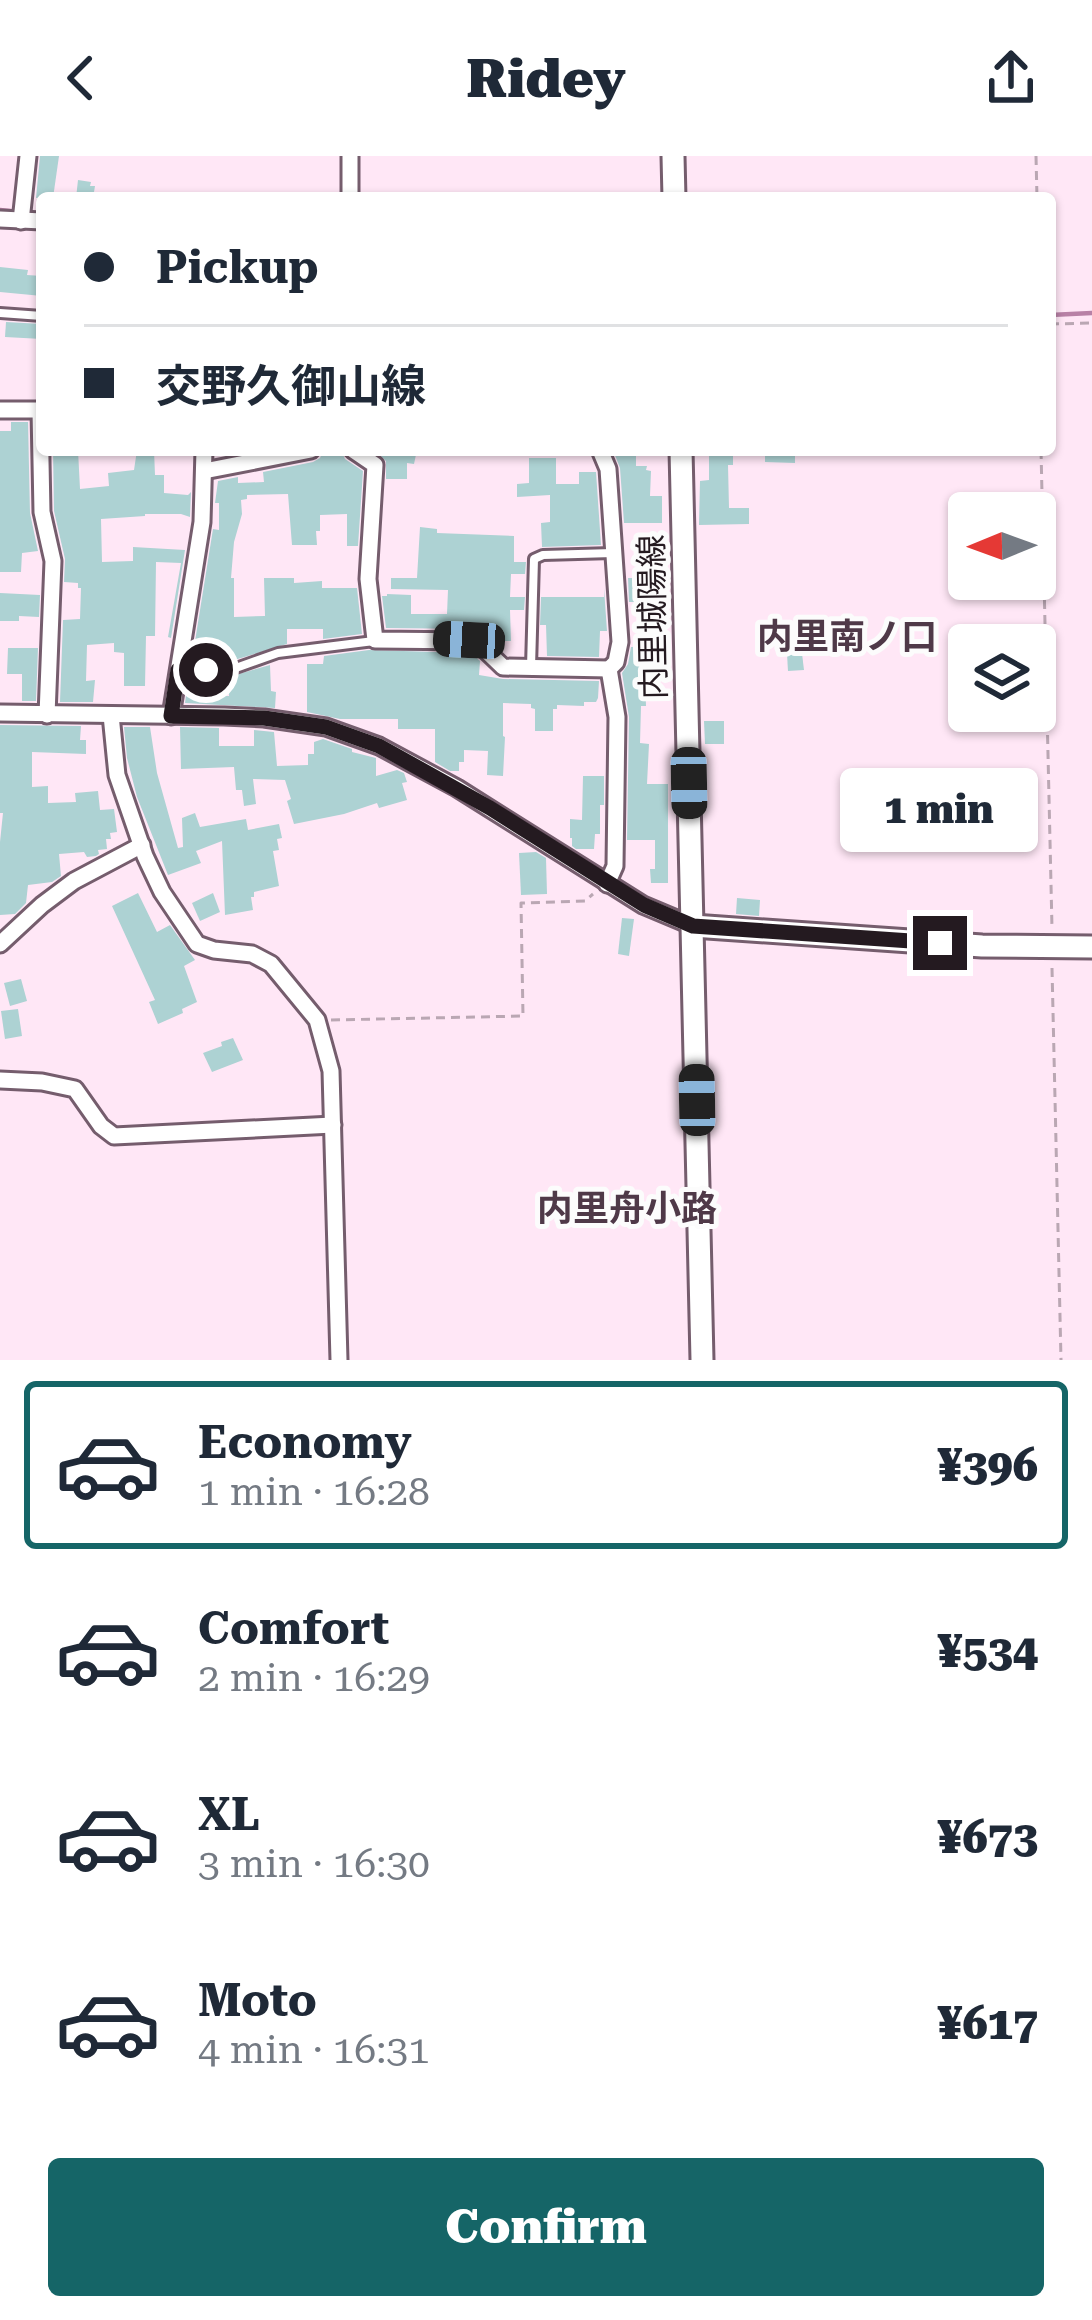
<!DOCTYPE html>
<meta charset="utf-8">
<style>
body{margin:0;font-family:"Roboto Serif","Noto Sans JP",serif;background:#f2f2f3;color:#1f2937;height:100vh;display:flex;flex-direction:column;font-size:45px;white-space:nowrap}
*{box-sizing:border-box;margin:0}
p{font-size:39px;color:#747a83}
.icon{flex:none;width:66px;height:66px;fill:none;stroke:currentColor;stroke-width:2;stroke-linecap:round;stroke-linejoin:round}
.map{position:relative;height:1204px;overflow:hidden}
.sheet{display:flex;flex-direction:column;background:#fff;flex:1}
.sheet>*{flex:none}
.hud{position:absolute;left:36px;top:36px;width:1020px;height:264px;border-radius:12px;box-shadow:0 3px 9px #0004;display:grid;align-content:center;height:264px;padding:0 48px;background:#fff}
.needle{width:78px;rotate:269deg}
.buttons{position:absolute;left:948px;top:336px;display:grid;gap:24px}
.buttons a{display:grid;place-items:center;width:108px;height:108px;border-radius:12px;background:#fff;box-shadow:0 3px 9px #0004;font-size:60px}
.end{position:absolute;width:54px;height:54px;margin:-27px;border:15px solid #241a20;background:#fff;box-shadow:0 0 0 6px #fff}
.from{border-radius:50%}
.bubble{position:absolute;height:84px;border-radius:12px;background:#fff;box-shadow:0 3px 9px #0004;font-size:39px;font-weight:800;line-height:84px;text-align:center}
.car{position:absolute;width:36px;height:72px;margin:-36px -18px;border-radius:15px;box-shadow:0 0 9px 3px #0007;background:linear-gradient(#222 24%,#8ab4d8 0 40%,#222 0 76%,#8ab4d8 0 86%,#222 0)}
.hud b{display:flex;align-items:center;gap:42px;height:114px;font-size:45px}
.hud b+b{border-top:3px solid #e0e1e3}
.hud i{width:30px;height:30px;background:#1f2937}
ul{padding:21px 0 0;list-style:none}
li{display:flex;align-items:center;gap:36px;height:168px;margin:0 24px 18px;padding:0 24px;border:6px solid transparent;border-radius:12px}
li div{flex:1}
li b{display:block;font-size:45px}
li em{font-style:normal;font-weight:800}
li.on{border-color:#156567}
li>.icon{width:108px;height:108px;stroke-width:1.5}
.cta{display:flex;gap:24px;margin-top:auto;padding:24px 48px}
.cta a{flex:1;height:138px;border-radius:12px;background:#156567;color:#fff;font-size:48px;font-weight:800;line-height:138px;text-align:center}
header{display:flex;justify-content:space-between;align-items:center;height:156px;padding:0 48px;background:#fff;font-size:54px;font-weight:800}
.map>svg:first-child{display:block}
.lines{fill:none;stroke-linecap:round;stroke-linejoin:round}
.stream{stroke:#b881a6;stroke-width:4.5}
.building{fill:#add2d3}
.lane-casing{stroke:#755d6d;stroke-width:14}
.street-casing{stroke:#755d6d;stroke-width:21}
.secondary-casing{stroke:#755d6d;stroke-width:27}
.path{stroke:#baa7b3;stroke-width:3;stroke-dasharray:9 6;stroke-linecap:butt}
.lane{stroke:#fff;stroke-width:8}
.street{stroke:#fff;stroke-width:15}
.secondary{stroke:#fff;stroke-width:21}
.route{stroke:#241a20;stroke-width:15}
.labels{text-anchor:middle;stroke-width:10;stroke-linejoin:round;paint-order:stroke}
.street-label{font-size:33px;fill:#241a20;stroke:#fcfcfc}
.neighbourhood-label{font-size:36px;font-weight:bold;fill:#4f3948;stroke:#fcfcfc}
</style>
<header><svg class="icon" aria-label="back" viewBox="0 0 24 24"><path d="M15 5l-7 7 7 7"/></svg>Ridey<svg class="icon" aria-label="share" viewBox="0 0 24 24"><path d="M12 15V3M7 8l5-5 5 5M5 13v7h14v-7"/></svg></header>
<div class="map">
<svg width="1092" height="1204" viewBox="0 0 1092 1204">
<rect width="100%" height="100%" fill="#ffe7f6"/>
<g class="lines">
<g class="stream">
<polyline points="0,54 42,58"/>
<polyline points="1050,159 1092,157"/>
</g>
</g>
<g class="building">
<polygon points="40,0 59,0 53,42 36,42"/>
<polygon points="78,24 91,26 90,30 95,30 93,42 76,42"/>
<polygon points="0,111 28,114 27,119 42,120 42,140 0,136"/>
<polygon points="6,166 42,168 42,183 5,181"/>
<polygon points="11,266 28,266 30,357 38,395 22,397 21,416 0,416 0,275 11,275"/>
<polygon points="53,294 78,294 80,333 109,330 108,317 134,314 137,294 154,294 155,319 164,319 164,337 188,339 191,336 190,361 181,358 145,358 145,360 101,363 102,406 133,405 133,391 185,394 171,482 168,481 181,407 156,406 155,480 146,480 145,530 124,530 124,497 114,496 114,487 87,489 86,525 95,524 93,546 60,546 63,464 80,463 81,432 78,432 78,427 64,426 65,403 54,355"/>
<polygon points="341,294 345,303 363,315 358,390 347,390 347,358 320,359 320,375 316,375 317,389 292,389 288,338 247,339 247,343 241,344 242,358 234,386 231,422 234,422 234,461 265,460 264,422 294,422 294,427 322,425 322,432 357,432 362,478 323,483 323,473 287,473 287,488 231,505 192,504 213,373 219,374 219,347 215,347 218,325 238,321 238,327 264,326 263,316 313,306 320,302 323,295"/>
<polygon points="374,294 417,294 414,308 407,307 407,323 386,323 386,305"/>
<polygon points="613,294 636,294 636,310 647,310 646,314 651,315 650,340 662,340 662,367 624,367 620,312"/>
<polygon points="709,294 733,294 733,309 728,309 729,352 749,352 749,368 699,369 700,325 709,324"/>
<polygon points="765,294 795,294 795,307 765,306"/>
<polygon points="529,302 556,302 556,328 579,328 579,316 596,316 601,389 542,391 541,367 550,366 550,339 517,341 517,328 529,327"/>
<polygon points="420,371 437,373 437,377 514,380 514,406 526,406 525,418 511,418 510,441 525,441 524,454 510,454 511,485 493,485 476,473 386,472 382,440 387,440 387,438 411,439 411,458 447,458 448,434 391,433 391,422 417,422"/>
<polygon points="628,422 640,422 640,446 629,446"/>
<polygon points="604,432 607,475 600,475 599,501 547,500 546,469 540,469 541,441 604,441"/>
<polygon points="0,437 40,439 39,461 19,460 19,465 0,465"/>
<polygon points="786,481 800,481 804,514 788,515"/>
<polygon points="652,490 652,495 657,495 657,512 652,513 653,521 645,522 646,550 641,550 640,587 649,588 647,628 668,628 668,727 651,727 650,713 655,713 655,684 627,684 629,561 622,517 628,508 631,491"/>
<polygon points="8,492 38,492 36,545 22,545 22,518 7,518"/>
<polygon points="369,494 471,497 480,505 479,519 503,523 599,525 598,542 596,546 584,546 584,550 557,549 557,553 553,553 553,575 535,575 535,553 531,552 531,548 503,547 503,580 505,581 503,620 487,619 488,595 464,594 464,606 459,606 459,615 450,615 435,606 435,573 398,573 398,563 340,563 307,556 307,508 323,508 324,500"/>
<polygon points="270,509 271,535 276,536 275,552 185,547 186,539 229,540 228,521"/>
<polygon points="704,565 724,565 724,588 705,588"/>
<polygon points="0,569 81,570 80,584 86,584 86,598 32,596 32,631 48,630 48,647 76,646 75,637 98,635 100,654 114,653 117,676 110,677 111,683 106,683 107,693 98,694 99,698 96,700 87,701 84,696 59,698 61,720 52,726 28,729 26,747 15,758 0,759 0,686 3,657 0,657"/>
<polygon points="124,571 150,571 157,617 178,692 183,691 182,662 195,657 200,671 246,663 248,674 279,668 282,682 277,683 279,694 273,695 279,730 254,736 254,741 251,741 253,754 225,759 222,685 196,695 201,707 168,719 137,641 127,602"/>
<polygon points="180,571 219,572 219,590 254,590 254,574 274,576 277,610 308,609 308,598 314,598 314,586 323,583 352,593 352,596 376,602 376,620 397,614 404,617 407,626 402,627 407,644 379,652 377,647 344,658 294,668 287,645 291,643 285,624 253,623 256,648 244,650 242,634 236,634 234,611 181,613"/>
<polygon points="583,620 604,620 604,649 600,649 600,678 595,678 594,693 576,693 572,690 572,682 570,682 570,663 582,664"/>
<polygon points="536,696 546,702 547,738 521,739 519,697"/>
<polygon points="138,737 157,776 170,769 195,804 184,810 197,846 182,853 183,857 158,868 149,846 155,844 112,750"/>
<polygon points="213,737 220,756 200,765 192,747"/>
<polygon points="737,742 760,744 759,760 736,758"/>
<polygon points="622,762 634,763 629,800 618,798"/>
<polygon points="21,823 27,845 10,850 4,827"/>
<polygon points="18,853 22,880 5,883 1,855"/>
<polygon points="233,882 243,904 212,916 203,897 222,890 221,886"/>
</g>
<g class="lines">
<defs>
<g id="lane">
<polyline points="0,157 42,160"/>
<polyline points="531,511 534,403 543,399 613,397"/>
<polyline points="178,515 233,513 278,497 374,485"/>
</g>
<g id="street">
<polyline points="350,0 350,42"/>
<polyline points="0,63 42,65"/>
<polyline points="21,65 28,0"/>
<polyline points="0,254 42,254"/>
<polyline points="40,254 42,356 53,405 47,559"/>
<polyline points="353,294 375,309 368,423 375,484 476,485 503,511 609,513"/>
<polyline points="600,294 608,313 620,486 616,506 609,513 617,561 615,710 607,728"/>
<polyline points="204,315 311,294"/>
<polyline points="0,557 224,560 264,562 326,571 379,590 457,632 643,749 693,770"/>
<polyline points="111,559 117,619 145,700 162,736 197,788 214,794 252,798 271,808 317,864 331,915 339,1204"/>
<polyline points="171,560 202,366 204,294"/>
<polyline points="0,788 42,749 74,725 142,689"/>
<polyline points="0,924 42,926 75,933 101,970 114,980 333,969"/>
</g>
<g id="secondary">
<polyline points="673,0 674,42"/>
<polyline points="681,294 702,1204"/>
<polyline points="693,770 982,790 1092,791"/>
</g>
</defs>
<use href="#lane" class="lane-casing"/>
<use href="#street" class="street-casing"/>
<use href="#secondary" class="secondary-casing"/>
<g class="path">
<polyline points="1036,0 1037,42"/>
<polyline points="1050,168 1092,167"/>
<polyline points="1041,294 1052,772"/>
<polyline points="1052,812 1061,1204"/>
<polyline points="331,864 523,860 521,747 585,745 593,738"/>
</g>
<use href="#lane" class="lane"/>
<use href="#street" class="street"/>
<use href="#secondary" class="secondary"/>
</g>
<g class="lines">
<polyline class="route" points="206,514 178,514 171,560 264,562 326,571 379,590 490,652 644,749 693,770 940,787"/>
</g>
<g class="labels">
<g class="street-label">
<text transform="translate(652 461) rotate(-91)" y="12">内里城陽線</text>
</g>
<g class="neighbourhood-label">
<text x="847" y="493">内里南ノ口</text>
<text x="627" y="1065">内里舟小路</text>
</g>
</g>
</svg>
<div class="buttons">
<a><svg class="needle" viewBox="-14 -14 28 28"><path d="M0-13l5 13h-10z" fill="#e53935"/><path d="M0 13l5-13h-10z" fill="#747a83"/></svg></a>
<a><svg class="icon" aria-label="layers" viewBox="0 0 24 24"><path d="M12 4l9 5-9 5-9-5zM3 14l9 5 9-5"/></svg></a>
</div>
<i class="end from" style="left:206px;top:514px"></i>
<i class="end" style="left:940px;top:787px"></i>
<div class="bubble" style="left:840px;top:612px;width:198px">1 min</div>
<i class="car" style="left:469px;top:484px;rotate:273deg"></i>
<i class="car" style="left:689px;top:627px;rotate:179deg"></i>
<i class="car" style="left:697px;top:944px;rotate:359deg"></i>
<div class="hud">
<b><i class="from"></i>Pickup</b>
<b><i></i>交野久御山線</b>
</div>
</div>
<section class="sheet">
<ul>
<li class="on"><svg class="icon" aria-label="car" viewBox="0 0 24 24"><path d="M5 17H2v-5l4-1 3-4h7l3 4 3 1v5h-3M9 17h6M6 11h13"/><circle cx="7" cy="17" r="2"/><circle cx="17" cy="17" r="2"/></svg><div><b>Economy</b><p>1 min · 16:28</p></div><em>¥396</em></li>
<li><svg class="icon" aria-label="car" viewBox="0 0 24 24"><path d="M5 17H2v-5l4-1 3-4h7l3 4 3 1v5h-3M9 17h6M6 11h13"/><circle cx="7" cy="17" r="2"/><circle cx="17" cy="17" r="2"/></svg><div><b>Comfort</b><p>2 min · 16:29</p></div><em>¥534</em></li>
<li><svg class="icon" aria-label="car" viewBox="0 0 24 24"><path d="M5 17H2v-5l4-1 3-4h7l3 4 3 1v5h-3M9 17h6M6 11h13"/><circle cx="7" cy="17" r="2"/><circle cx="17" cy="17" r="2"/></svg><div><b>XL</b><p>3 min · 16:30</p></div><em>¥673</em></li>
<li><svg class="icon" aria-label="car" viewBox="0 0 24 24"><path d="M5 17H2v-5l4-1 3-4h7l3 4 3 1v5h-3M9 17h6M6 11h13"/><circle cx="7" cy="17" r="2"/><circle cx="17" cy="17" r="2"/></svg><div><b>Moto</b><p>4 min · 16:31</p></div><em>¥617</em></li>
</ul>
<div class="cta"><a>Confirm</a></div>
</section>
